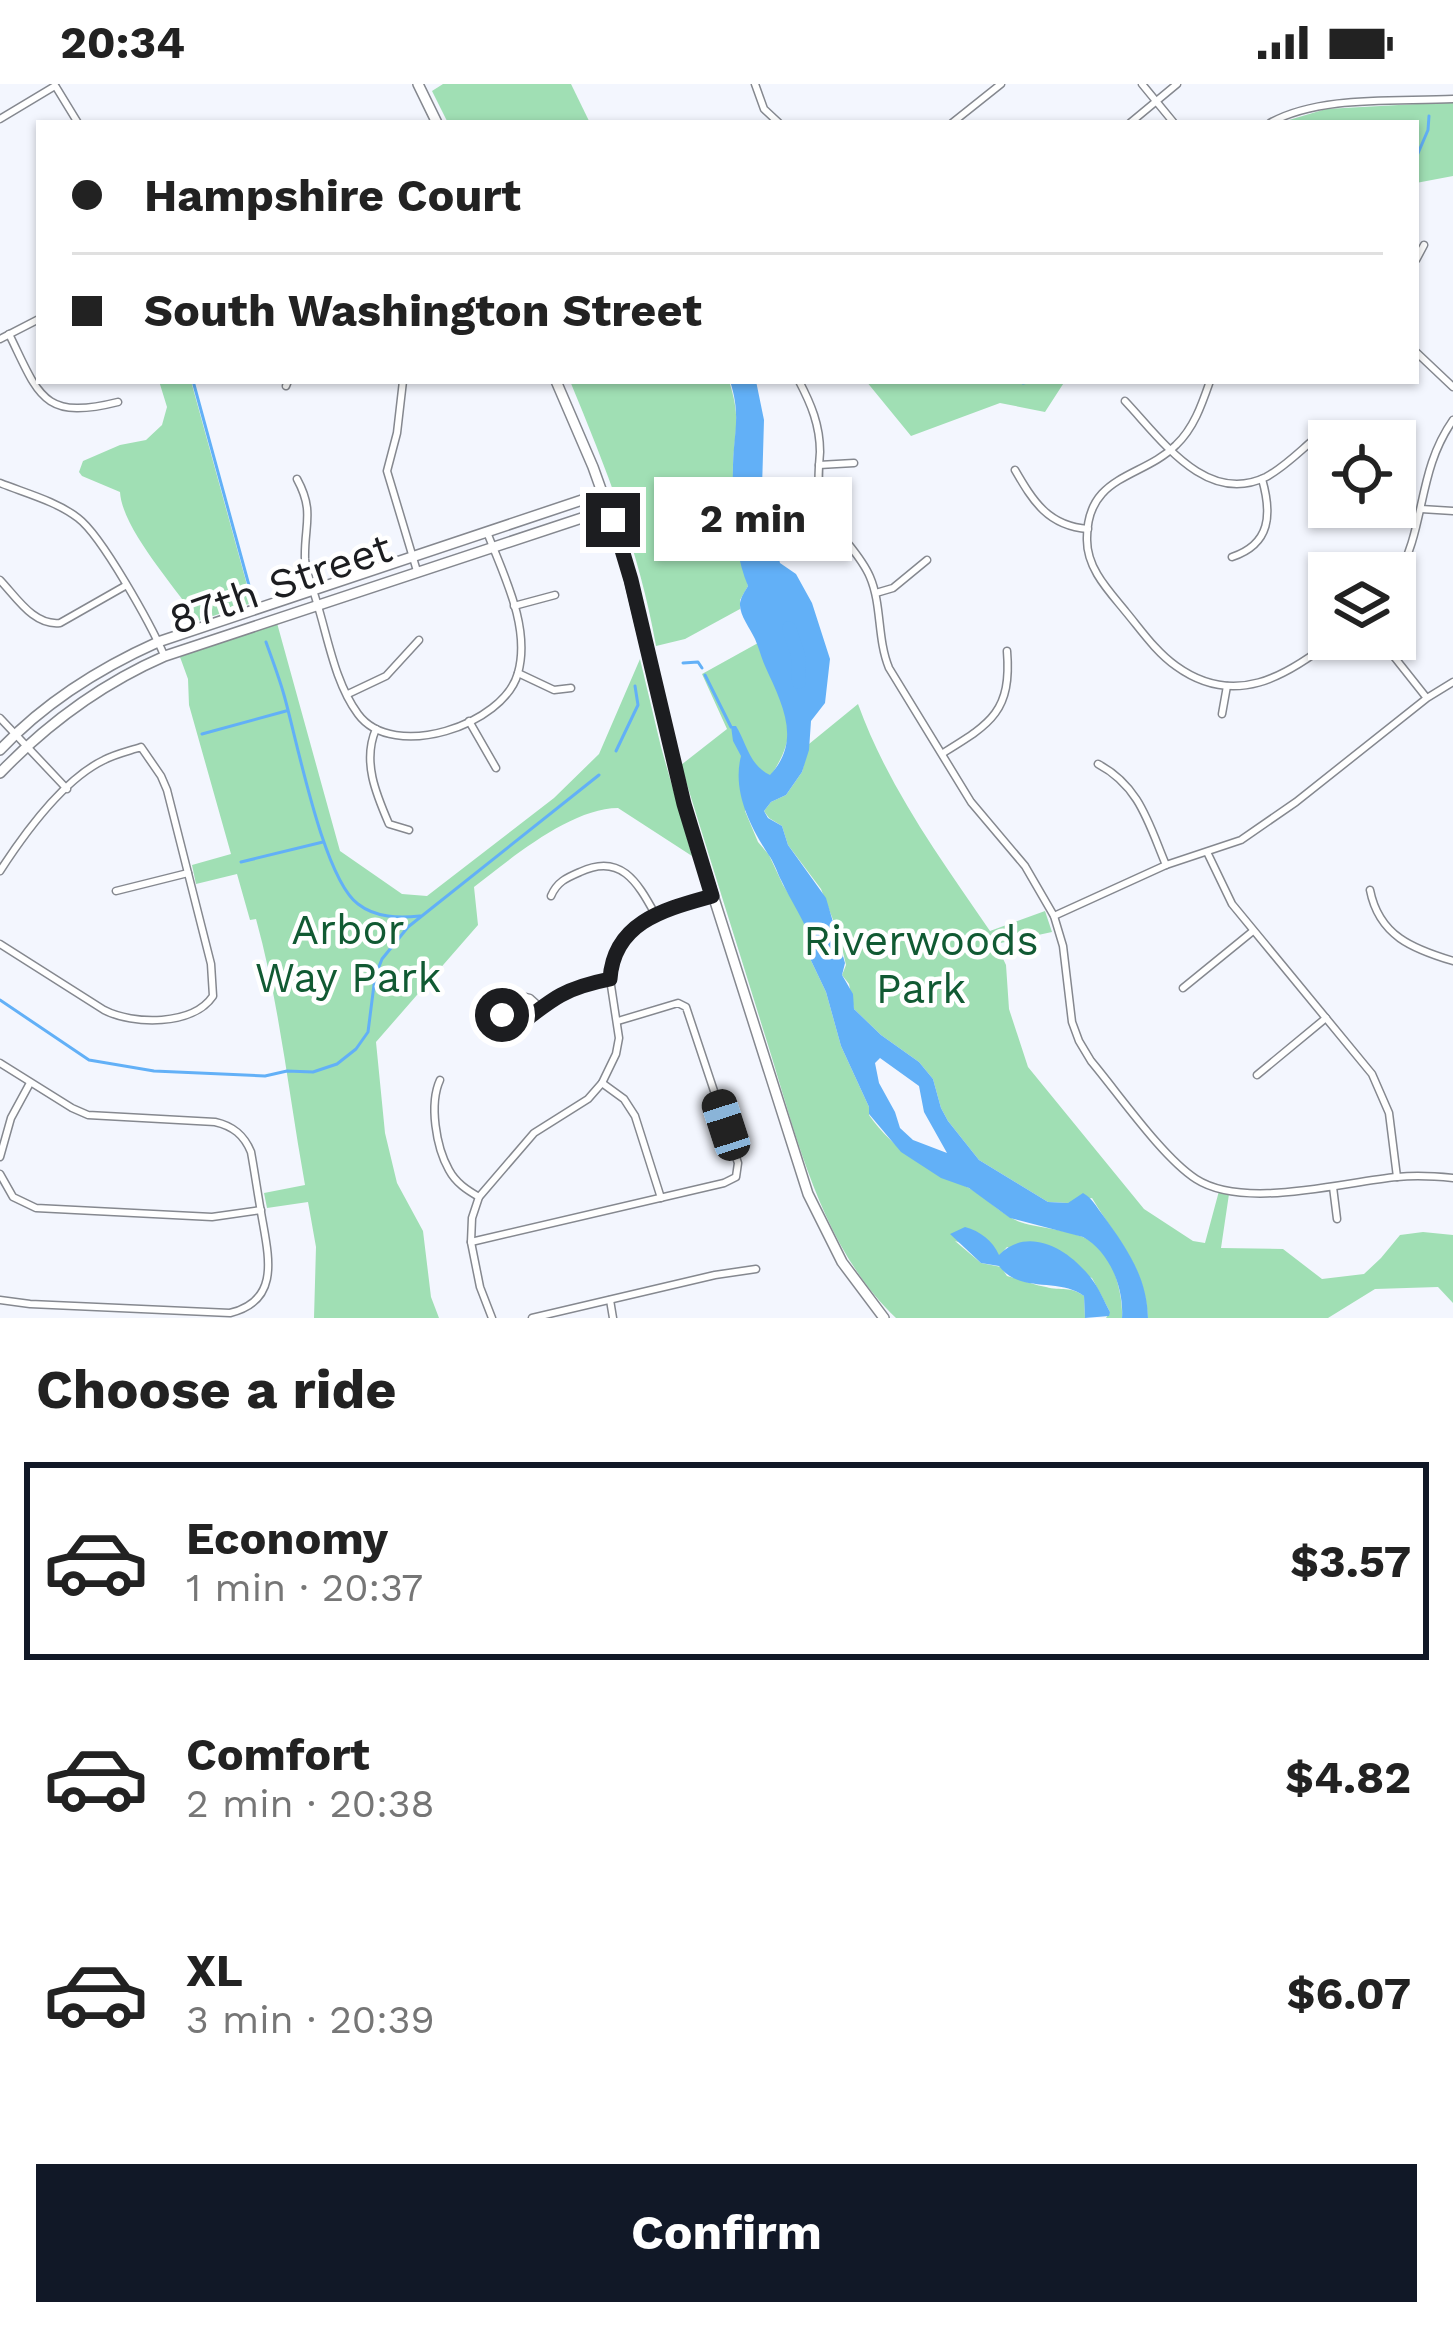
<!DOCTYPE html>
<meta charset="utf-8">
<style>
body{margin:0;font-family:"Work Sans",sans-serif;background:#f2f2f2;color:#222;height:100vh;display:flex;flex-direction:column;font-size:45px;white-space:nowrap}
*{box-sizing:border-box;margin:0}
p{font-size:39px;color:#767676}
.icon{flex:none;width:66px;height:66px;fill:none;stroke:currentColor;stroke-width:2;stroke-linecap:round;stroke-linejoin:round}
.map{position:relative;height:1234px;overflow:hidden}
.drawer{display:flex;flex-direction:column;background:#fff;flex:1}
.drawer>*{flex:none}
.banner{position:absolute;left:36px;top:36px;width:1383px;height:264px;border-radius:0px;box-shadow:0 3px 9px #0004;display:grid;align-content:center;height:264px;padding:0 36px;background:#fff}
.fabs{position:absolute;left:1308px;top:336px;display:grid;gap:24px}
.fabs a{display:grid;place-items:center;width:108px;height:108px;border-radius:0px;background:#fff;box-shadow:0 3px 9px #0004;font-size:60px}
.end{position:absolute;width:54px;height:54px;margin:-27px;border:15px solid #1c1d20;background:#fff;box-shadow:0 0 0 6px #fff}
.from{border-radius:50%}
.bubble{position:absolute;height:84px;border-radius:0px;background:#fff;box-shadow:0 3px 9px #0004;font-size:39px;font-weight:700;line-height:84px;text-align:center}
.car{position:absolute;width:36px;height:72px;margin:-36px -18px;border-radius:15px;box-shadow:0 0 9px 3px #0007;background:linear-gradient(#222 24%,#8ab4d8 0 40%,#222 0 76%,#8ab4d8 0 86%,#222 0)}
.banner b{display:flex;align-items:center;gap:42px;height:114px;font-size:45px}
.banner b+b{border-top:3px solid #e0e0e0}
.banner i{width:30px;height:30px;background:#222}
ul{padding:0;list-style:none}
li{display:flex;align-items:center;gap:36px;height:198px;margin:0 24px 18px;padding:0 12px;border:6px solid transparent;border-radius:0px}
li div{flex:1}
li b{display:block;font-size:45px}
li em{font-style:normal;font-weight:700}
li.current{border-color:#111827}
li>.icon{width:108px;height:108px;stroke-width:1.5}
h2{padding:0 36px;font-size:54px;line-height:144px}
.action{display:flex;gap:24px;margin-top:auto;padding:24px 36px}
.action a{flex:1;height:138px;border-radius:0px;background:#111827;color:#fff;font-size:48px;font-weight:700;line-height:138px;text-align:center}
.status{display:flex;justify-content:space-between;align-items:center;height:84px;padding:0 60px;background:#fff;direction:ltr}
.status svg{height:33px;fill:currentColor}
.map>svg:first-child{display:block}
.green{fill:#a0dfb4}
.water{fill:#62b0f7;fill-rule:evenodd}
.lines{fill:none;stroke-linecap:round;stroke-linejoin:round}
.stream{stroke:#62b0f7;stroke-width:3}
.river{stroke:#62b0f7;stroke-width:14}
.minor-casing{stroke:#85888f;stroke-width:9}
.tertiary-casing{stroke:#85888f;stroke-width:12}
.secondary-casing{stroke:#85888f;stroke-width:12}
.minor{stroke:#fff;stroke-width:6}
.tertiary{stroke:#fff;stroke-width:9}
.secondary{stroke:#fff;stroke-width:9}
.route{stroke:#1c1d20;stroke-width:15}
.labels{text-anchor:middle;stroke-width:9;stroke-linejoin:round;paint-order:stroke}
.street-label{font-size:42px;fill:#1c1d20;stroke:#fff}
.park-label{font-size:42px;fill:#115a33;stroke:#fff}
</style>
<div class="status"><b>20:34</b><svg viewBox="0 0 49 12"><path d="M0 12V9h3v3zM5 12V6h3v6zM10 12V3h3v9zM15 12V0h3v12zM26 1h20v11H26zM47 4h2v5h-2z"/></svg></div>
<div class="map">
<svg width="1453" height="1234" viewBox="0 0 1453 1234">
<rect width="100%" height="100%" fill="#f3f6fe"/>
<g class="green">
<polygon points="443,0 571,0 590,39 448,39 432,7"/>
<polygon points="1453,18 1453,92 1416,99 1416,39 1279,39 1326,25"/>
<path d="M159,297H191L252,519L198,537C177,505 122,445 120,408L82,392L79,388L83,377L120,361L146,356L162,341L167,323Z"/>
<path d="M570,297H729C741,334 735,345 733,380C732,421 739,463 748,502L740,516V525L685,555L656,562C640,469 606,384 570,297Z"/>
<polygon points="866,297 1065,297 1045,328 1000,319 911,352"/>
<path d="M277,539L340,767L402,810L427,812L554,714L599,670L640,575L661,663L692,772L618,724C571,724 510,775 474,803L478,841L376,958L385,1049L397,1099L423,1147L431,1213L439,1234H314L316,1163L308,1118L267,1124L264,1109L305,1101C289,1013 280,922 256,835L250,836L237,790L196,800L192,781L231,770L189,621L188,595L180,573Z"/>
<path d="M758,559C764,585 781,606 787,632C796,667 764,700 745,727L758,758L769,771L783,801L802,831L811,856L806,866L826,908L841,962L869,1023V1031C894,1066 926,1086 965,1102C985,1111 999,1130 1020,1138C1044,1146 1081,1145 1100,1164C1115,1179 1123,1213 1122,1234H1106L1110,1228L1092,1194L1007,1163L999,1172L955,1157L981,1179L1001,1183L1007,1192C1020,1195 1033,1201 1046,1203C1061,1207 1071,1202 1084,1212L1085,1234H896C818,1160 795,1044 763,945C736,857 708,769 681,681L727,645L702,590Z"/>
<path d="M858,620C888,703 940,774 990,847L1045,827L1052,848L996,860L1006,881L1009,925L1028,983L1144,1125L1193,1157L1205,1159L1219,1107L1229,1110L1221,1164L1283,1165L1322,1195L1364,1190L1381,1174L1400,1151L1423,1148L1453,1151V1219L1438,1203L1375,1205L1328,1234H1148C1144,1179 1118,1158 1092,1114L1068,1119L1048,1118L979,1076L948,1037L941,1024L933,995L919,978L881,951L854,925L849,900L842,891L846,881L839,851L821,805L788,761L782,742L769,734L764,727L771,718L786,711L802,688L809,660Z"/>
</g>
<g class="water">
<path d="M730,297H756L764,336L762,404L777,467L780,479L796,490L812,519L830,575L825,619L811,637L809,666L802,688L786,711L771,718L764,727L768,734L782,742L788,761L826,814L845,879L842,891L853,910L854,925L881,951L919,978L933,995L941,1024L948,1037L979,1076L1048,1118L1068,1119L1083,1109C1093,1115 1095,1121 1102,1130C1126,1163 1147,1192 1148,1234H1122C1124,1204 1110,1168 1083,1153L1010,1134L969,1104L941,1094L901,1068L869,1030V1023L841,962L826,908L806,866V859L811,856C803,834 791,817 781,796C777,788 774,778 768,770C750,742 732,707 741,672L733,657L731,642H736C747,660 749,681 770,691C803,656 781,618 765,582C761,573 759,564 755,555C750,544 739,531 740,519C741,513 745,507 748,502C733,466 732,420 733,381C734,347 741,331 730,297ZM880,974L919,1002L924,1028L947,1069L913,1056L900,1044L895,1028L879,999L875,979Z"/>
<path d="M965,1143C980,1147 993,1157 999,1171C1028,1141 1069,1165 1091,1194C1099,1204 1104,1217 1110,1228L1109,1232L1085,1234L1084,1212C1060,1193 1020,1210 999,1182L981,1179L950,1150Z"/>
</g>
<g class="lines">
<g class="stream">
<polyline points="1416,74 1428,46 1429,32"/>
<polyline points="193,297 250,505"/>
<polyline points="1023,299 1033,297"/>
<path d="M266,558C272,575 279,593 284,611C297,656 323,794 358,820C376,834 399,834 420,832"/>
<polyline points="683,579 698,578 702,584"/>
<polyline points="705,591 731,643"/>
<polyline points="202,650 286,627"/>
<polyline points="616,667 638,621 635,602"/>
<polyline points="241,778 323,758"/>
<polyline points="0,916 89,976 154,987 265,992 287,987 313,988 337,980 356,965 368,948 375,893 382,875 408,843 599,691"/>
</g>
<polyline class="river" points="789,544 798,571 799,598"/>
<defs>
<g id="minor">
<polyline points="755,0 764,25 779,39"/>
<polyline points="1142,0 1174,39"/>
<polyline points="56,3 78,39"/>
<polyline points="0,35 55,2"/>
<polyline points="952,39 1001,0"/>
<polyline points="1130,39 1177,0"/>
<path d="M1270,39C1320,11 1397,18 1453,15"/>
<polyline points="1416,176 1424,161"/>
<path d="M9,250C39,311 42,337 118,318"/>
<polyline points="0,255 39,235"/>
<polyline points="1416,268 1453,303"/>
<polyline points="403,297 397,349 387,387 417,487"/>
<path d="M799,297C811,320 820,341 820,368C819,383 817,399 821,414C829,446 858,464 870,493C882,521 877,555 889,584L971,718L1025,782L1054,832L1063,862L1072,938L1079,957L1091,977C1118,1009 1162,1073 1196,1095C1244,1126 1342,1098 1397,1093C1416,1091 1434,1092 1453,1094"/>
<path d="M1210,297C1202,320 1194,344 1176,361C1142,395 1086,390 1087,456C1087,485 1109,507 1126,528C1141,546 1156,568 1176,582C1234,624 1286,593 1334,555"/>
<polyline points="286,302 288,297"/>
<path d="M1125,317C1161,355 1206,422 1266,393C1283,384 1298,369 1312,357"/>
<polyline points="819,381 854,379"/>
<path d="M1015,386C1033,417 1048,442 1088,445"/>
<path d="M297,395C315,428 304,441 305,475C306,490 313,504 317,519C328,554 335,599 358,630C393,678 504,641 518,589C531,543 503,490 487,448"/>
<path d="M0,399C25,409 56,417 78,434C102,452 151,541 164,571"/>
<polyline points="1421,425 1453,427"/>
<path d="M1232,473C1271,460 1272,430 1262,395"/>
<path d="M0,496C17,514 34,542 60,539L125,502"/>
<path d="M1395,497C1427,443 1416,389 1453,336"/>
<polyline points="876,509 893,504 927,476"/>
<polyline points="514,522 555,511"/>
<polyline points="1380,555 1426,613"/>
<polyline points="518,589 554,606 571,604"/>
<polyline points="348,610 386,592 419,556"/>
<polyline points="1222,630 1227,602"/>
<polyline points="0,634 67,705"/>
<polyline points="469,637 496,684"/>
<path d="M376,645C362,677 376,710 389,740L409,746"/>
<path d="M943,669C990,640 1012,628 1007,567"/>
<path d="M1098,680C1140,702 1149,741 1166,781"/>
<polyline points="1207,768 1232,820 1372,990 1389,1029 1397,1093"/>
<path d="M0,787C24,750 64,695 104,676C115,670 129,667 141,663L161,692L167,706L211,880L213,912C193,942 133,941 104,926L0,860"/>
<path d="M1370,806C1379,852 1413,865 1453,877"/>
<polyline points="116,807 188,789"/>
<path d="M551,812C557,798 566,794 580,788C620,769 637,797 655,830"/>
<polyline points="1054,832 1166,781 1241,756 1296,718 1427,614 1453,598"/>
<polyline points="1183,904 1253,847"/>
<path d="M540,923L530,914L522,912L503,927V935L507,941L518,942C553,914 564,904 610,895"/>
<path d="M0,979L72,1024L88,1031L215,1038C233,1042 244,1051 251,1068C255,1090 258,1112 262,1134C269,1174 280,1217 230,1229L30,1220L0,1216"/>
<polyline points="1257,991 1326,934"/>
<path d="M440,996C429,1020 436,1063 449,1086C456,1099 467,1106 479,1113"/>
<polyline points="602,999 624,1015 635,1032 661,1114"/>
<polyline points="0,1073 11,1034 30,999"/>
<polyline points="0,1090 13,1113 36,1124 212,1133 261,1126"/>
<polyline points="1333,1103 1337,1135"/>
<polyline points="471,1158 724,1099 736,1093 738,1079 686,923 678,919 618,937"/>
<polyline points="610,1216 613,1234"/>
<polyline points="492,1234 480,1203 471,1158 472,1134 479,1113 534,1049 588,1015 602,999 616,970 619,954 610,895 611,880 621,858 655,830 712,811"/>
<polyline points="532,1234 715,1191 756,1185"/>
</g>
<g id="tertiary">
<path d="M0,666C44,619 100,584 158,558L603,409"/>
<path d="M0,689C48,639 101,600 165,572L609,425"/>
</g>
<g id="secondary">
<polyline points="418,0 437,39"/>
<polyline points="556,297 593,383 622,464 684,720 808,1110 842,1178 884,1234"/>
</g>
</defs>
<use href="#minor" class="minor-casing"/>
<use href="#tertiary" class="tertiary-casing"/>
<use href="#secondary" class="secondary-casing"/>
<use href="#minor" class="minor"/>
<use href="#tertiary" class="tertiary"/>
<use href="#secondary" class="secondary"/>
</g>
<g class="lines">
<path class="route" d="M502,931L507,941L518,942C553,914 565,904 610,895C614,837 666,825 712,812L684,720L631,496L613,436"/>
</g>
<g class="labels">
<g class="street-label">
<text transform="translate(280 499) rotate(-19)" y="15">87th Street</text>
</g>
<g class="park-label">
<text x="348" y="860">Arbor<tspan x="348" dy="48">Way Park</tspan></text>
<text x="921" y="871">Riverwoods<tspan x="921" dy="48">Park</tspan></text>
</g>
</g>
</svg>
<div class="fabs">
<a><svg class="icon" aria-label="locate" viewBox="0 0 24 24"><circle cx="12" cy="12" r="6"/><path d="M12 2v4M12 18v4M2 12h4M18 12h4"/></svg></a>
<a><svg class="icon" aria-label="layers" viewBox="0 0 24 24"><path d="M12 4l9 5-9 5-9-5zM3 14l9 5 9-5"/></svg></a>
</div>
<i class="end from" style="left:502px;top:931px"></i>
<i class="end" style="left:613px;top:436px"></i>
<div class="bubble" style="left:654px;top:393px;width:198px">2 min</div>
<i class="car" style="left:726px;top:1041px;rotate:342deg"></i>
<div class="banner">
<b><i class="from"></i>Hampshire Court</b>
<b><i></i>South Washington Street</b>
</div>
</div>
<section class="drawer">
<h2>Choose a ride</h2>
<ul>
<li class="current"><svg class="icon" aria-label="car" viewBox="0 0 24 24"><path d="M5 17H2v-5l4-1 3-4h7l3 4 3 1v5h-3M9 17h6M6 11h13"/><circle cx="7" cy="17" r="2"/><circle cx="17" cy="17" r="2"/></svg><div><b>Economy</b><p>1 min · 20:37</p></div><em>$3.57</em></li>
<li><svg class="icon" aria-label="car" viewBox="0 0 24 24"><path d="M5 17H2v-5l4-1 3-4h7l3 4 3 1v5h-3M9 17h6M6 11h13"/><circle cx="7" cy="17" r="2"/><circle cx="17" cy="17" r="2"/></svg><div><b>Comfort</b><p>2 min · 20:38</p></div><em>$4.82</em></li>
<li><svg class="icon" aria-label="car" viewBox="0 0 24 24"><path d="M5 17H2v-5l4-1 3-4h7l3 4 3 1v5h-3M9 17h6M6 11h13"/><circle cx="7" cy="17" r="2"/><circle cx="17" cy="17" r="2"/></svg><div><b>XL</b><p>3 min · 20:39</p></div><em>$6.07</em></li>
</ul>
<div class="action"><a>Confirm</a></div>
</section>
